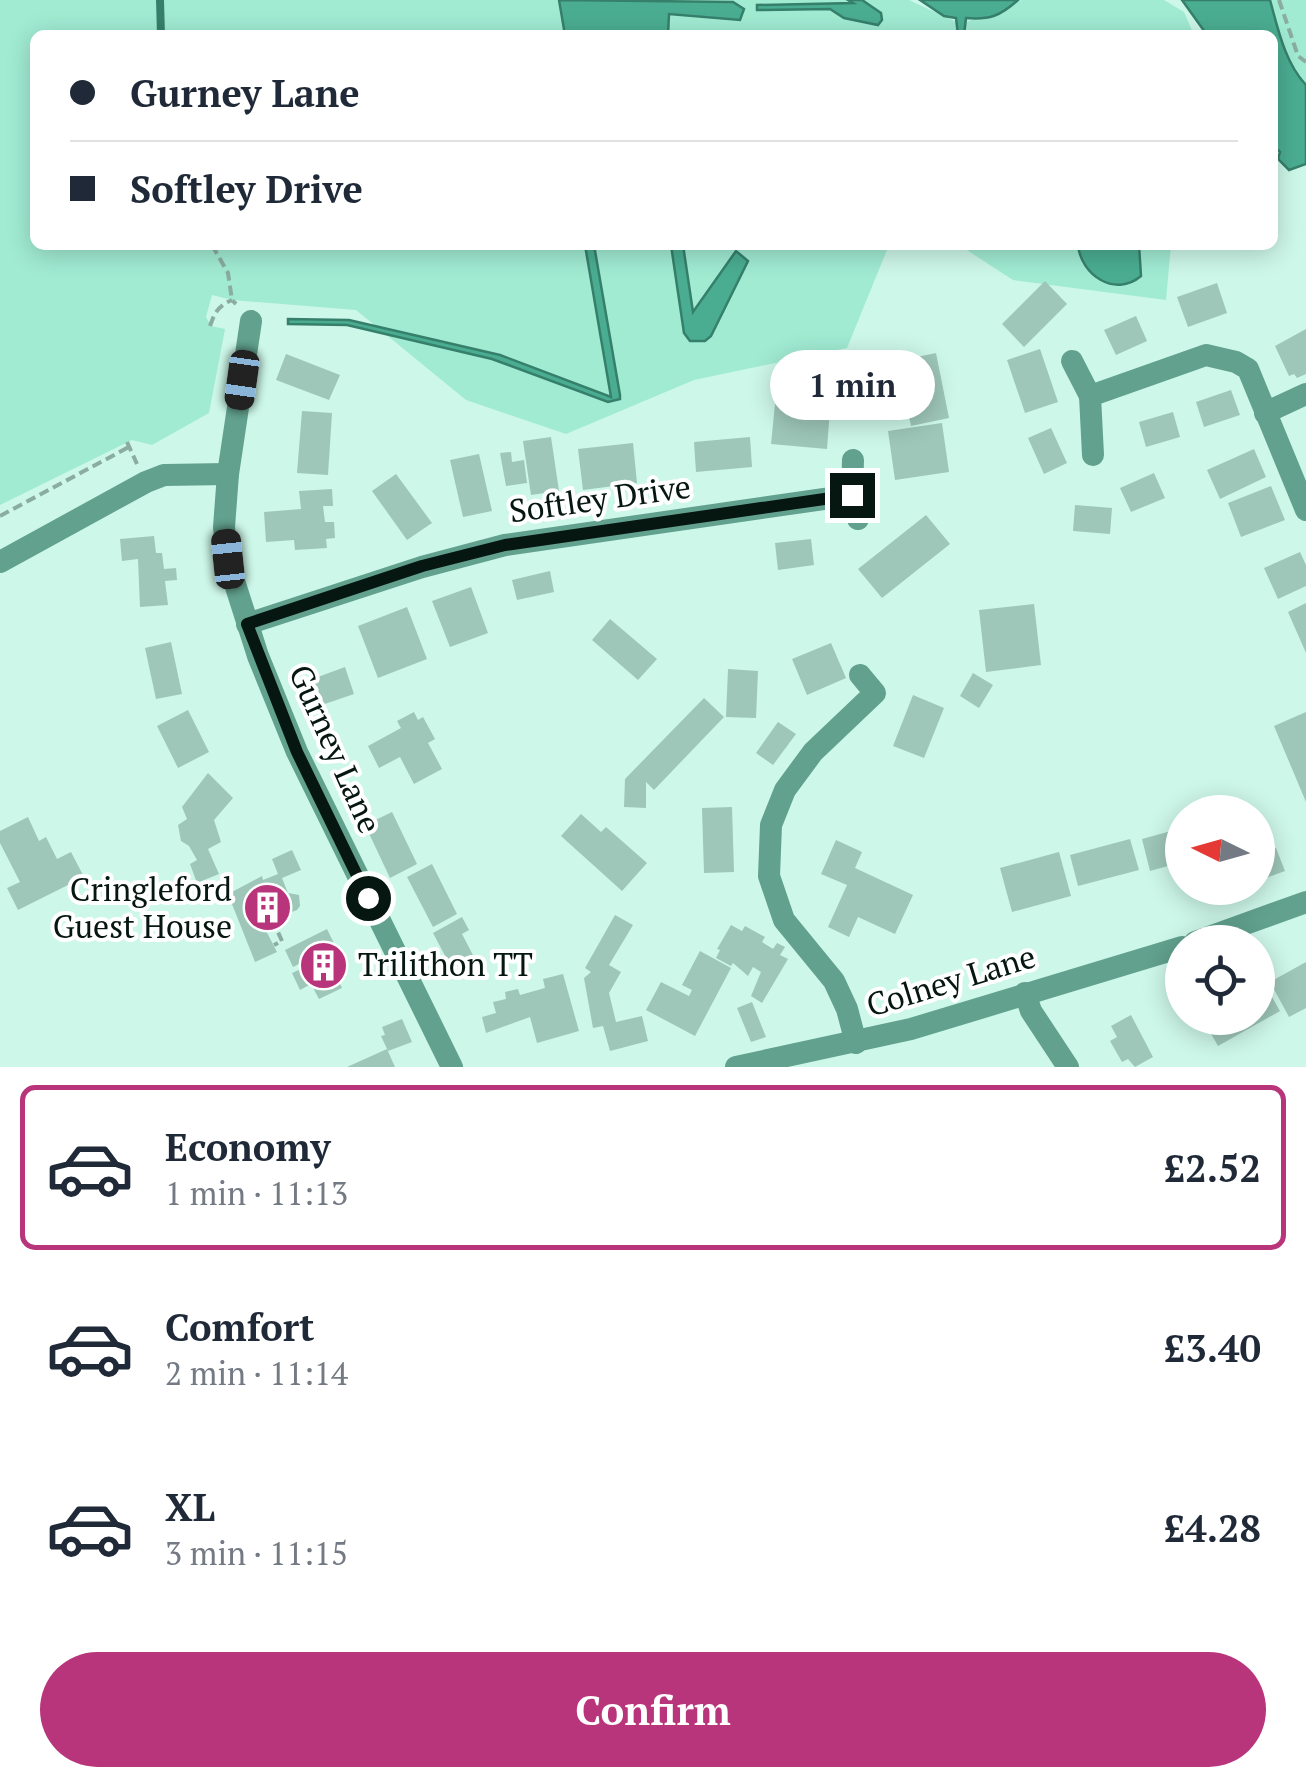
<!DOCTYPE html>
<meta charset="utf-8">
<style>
body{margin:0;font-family:"PT Serif",serif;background:#f6f6f7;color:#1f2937;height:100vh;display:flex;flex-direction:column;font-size:38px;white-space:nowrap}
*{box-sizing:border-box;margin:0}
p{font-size:32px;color:#747a83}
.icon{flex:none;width:55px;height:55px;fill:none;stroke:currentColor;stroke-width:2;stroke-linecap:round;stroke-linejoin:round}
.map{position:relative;height:1067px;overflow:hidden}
.sheet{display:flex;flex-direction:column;background:#fff;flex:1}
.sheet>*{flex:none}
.top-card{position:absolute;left:30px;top:30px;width:1248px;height:220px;border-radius:15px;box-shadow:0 5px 25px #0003;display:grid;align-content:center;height:220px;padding:0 40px;background:#fff}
.needle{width:65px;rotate:275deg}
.controls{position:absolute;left:1165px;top:795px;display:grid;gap:20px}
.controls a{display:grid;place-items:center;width:110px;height:110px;border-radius:50%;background:#fff;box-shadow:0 5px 25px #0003;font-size:50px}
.end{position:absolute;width:45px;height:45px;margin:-22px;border:12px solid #061611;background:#fff;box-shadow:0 0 0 5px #fff}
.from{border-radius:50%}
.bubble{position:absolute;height:70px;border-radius:35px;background:#fff;box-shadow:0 5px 25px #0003;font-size:32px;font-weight:800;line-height:70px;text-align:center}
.car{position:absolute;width:30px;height:60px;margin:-30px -15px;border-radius:12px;box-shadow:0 0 8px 2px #0007;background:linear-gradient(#222 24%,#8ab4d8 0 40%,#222 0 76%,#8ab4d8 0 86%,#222 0)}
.top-card b{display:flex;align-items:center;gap:35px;height:95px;font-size:38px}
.top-card b+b{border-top:2px solid #e0e1e3}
.top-card i{width:25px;height:25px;background:#1f2937}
ul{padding:18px 0 0;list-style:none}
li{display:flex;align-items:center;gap:30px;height:165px;margin:0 20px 15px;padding:0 20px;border:5px solid transparent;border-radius:15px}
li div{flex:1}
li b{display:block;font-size:38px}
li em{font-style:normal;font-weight:800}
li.active{border-color:#b9357b}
li>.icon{width:90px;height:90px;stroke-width:1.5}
.primary-button{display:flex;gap:20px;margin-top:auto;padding:20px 40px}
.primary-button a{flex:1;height:115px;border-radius:60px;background:#b9357b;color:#fff;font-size:40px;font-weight:800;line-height:115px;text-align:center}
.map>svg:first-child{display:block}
.green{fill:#a1ebd3}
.water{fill:#4aad91;stroke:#36806b;stroke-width:2.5}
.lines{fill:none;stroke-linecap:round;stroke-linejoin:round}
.stream{stroke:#36806b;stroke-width:8}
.building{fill:#9ec7b9}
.path{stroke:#8baca1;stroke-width:4;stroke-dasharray:10 5;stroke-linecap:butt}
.street{stroke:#61a18d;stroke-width:22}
.route{stroke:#061611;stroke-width:12}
.labels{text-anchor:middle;stroke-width:8;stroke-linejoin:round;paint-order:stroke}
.street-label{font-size:32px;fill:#061611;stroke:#fff}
.poi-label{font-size:32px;fill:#061611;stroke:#fff;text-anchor:end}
</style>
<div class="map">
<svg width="1306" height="1067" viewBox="0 0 1306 1067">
<rect width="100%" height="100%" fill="#cdf7e9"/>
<g class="green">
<polygon points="0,0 909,0 961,24 1022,0 1164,0 1184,12 1194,35 35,35 35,245 889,245 847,348 694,380 566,434 466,400 356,310 232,300 212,295 206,317 211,326 225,329 209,413 152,445 132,440 0,505"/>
<path d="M1270,0H1306V85C1285,63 1278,29 1270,0Z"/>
<polygon points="959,245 1171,245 1166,300 1013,280"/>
</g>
<g class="water">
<polygon points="559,0 733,2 744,9 740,20 669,14 668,35 565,35"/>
<polygon points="848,0 862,0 881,13 882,20 878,25 844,18 830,9 757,10 757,5 853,3"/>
<path d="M920,0H1018C1000,16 990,20 966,18L964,35H958L956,18L944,16Z"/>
<path d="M1182,0H1270C1278,29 1285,63 1306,85V164L1289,170L1278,159L1280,152L1273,146L1272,35H1207Z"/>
<polygon points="585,245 594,245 620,395 620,399 608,402 492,359 347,325 288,324 288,319 349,320 500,355 611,397"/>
<polygon points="671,245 683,245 693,312 736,251 748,261 711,336 705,341 690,341 684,333"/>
<path d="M1078,245H1139L1141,276C1115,298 1081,275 1078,245Z"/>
</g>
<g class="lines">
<polyline class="stream" points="160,0 161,35"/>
</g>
<g class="building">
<polygon points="1045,281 1067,304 1024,347 1002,324"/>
<polygon points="1217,283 1227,313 1188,327 1177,297"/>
<polygon points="1136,316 1147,341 1116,355 1104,330"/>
<polygon points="1306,329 1306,374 1297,378 1294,374 1289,376 1275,346"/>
<polygon points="1040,349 1058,402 1025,413 1007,360"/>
<polygon points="936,353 949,418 911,426 898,361"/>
<polygon points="286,354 340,375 329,400 276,380"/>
<polygon points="853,388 875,390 873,412 850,409"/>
<polygon points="1231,390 1240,415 1204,427 1196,402"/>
<polygon points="775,404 830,409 827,449 771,444"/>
<polygon points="302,411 332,413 328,475 297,473"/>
<polygon points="1173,412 1180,437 1146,447 1139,422"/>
<polygon points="942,423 949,472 895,480 888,431"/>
<polygon points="1051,428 1067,463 1044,474 1028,438"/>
<polygon points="551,437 559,491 531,495 523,441"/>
<polygon points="750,437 752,467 696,472 694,442"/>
<polygon points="633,443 637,483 583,490 578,449"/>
<polygon points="1254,449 1266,477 1220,499 1207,470"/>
<polygon points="511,452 512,462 524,460 527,483 506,486 500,453"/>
<polygon points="479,454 492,511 463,517 450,460"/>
<polygon points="1154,473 1165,498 1131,512 1120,488"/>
<polygon points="396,474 432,523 407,540 372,491"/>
<polygon points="1271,486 1285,520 1241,537 1228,503"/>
<polygon points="332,489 333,506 323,506 325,522 334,522 335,538 326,539 327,548 295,550 294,540 266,542 264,512 301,509 299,491"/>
<polygon points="1075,505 1112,508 1110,534 1073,531"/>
<polygon points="926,515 950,544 882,598 858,569"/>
<polygon points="154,536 156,553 162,553 164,569 176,568 177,580 165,581 168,605 140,607 138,559 122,561 120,539"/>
<polygon points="811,539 814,565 778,570 775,543"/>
<polygon points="1300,552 1306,565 1306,586 1278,599 1264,568"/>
<polygon points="550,571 554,592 517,600 512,580"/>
<polygon points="471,587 488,633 450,647 432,601"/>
<polygon points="1306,603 1306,653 1288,612"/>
<polygon points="1034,604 1041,665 986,672 979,610"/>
<polygon points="407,607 427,659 378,678 358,626"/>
<polygon points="610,619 657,659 638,680 592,640"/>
<polygon points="171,642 182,694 156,699 145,648"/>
<polygon points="831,643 846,678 807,695 792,659"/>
<polygon points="345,667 354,694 316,707 307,681"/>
<polygon points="728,669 758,671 756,718 726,717"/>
<polygon points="973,673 993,685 979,708 960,696"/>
<polygon points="913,695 944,708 924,758 893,746"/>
<polygon points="704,698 724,717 654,790 646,782 646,808 624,807 625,779"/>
<polygon points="188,710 209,752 178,768 157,726"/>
<polygon points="414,712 418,720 423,717 435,739 428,743 442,769 414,784 400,757 379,768 368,746 401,728 397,721"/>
<polygon points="1306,712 1306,802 1274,726"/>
<polygon points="778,722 796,734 773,765 756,753"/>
<polygon points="208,773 233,798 214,820 221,842 208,849 219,874 197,883 190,864 197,860 189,846 181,841 178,825 187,819 182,807"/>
<polygon points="732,807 734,872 704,873 702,808"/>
<polygon points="392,812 417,864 390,878 365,825"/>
<polygon points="581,814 601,832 606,827 647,863 622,891 561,836"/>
<polygon points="28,817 39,841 46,837 57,859 71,852 84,877 18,910 7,888 20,882 0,843 0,831"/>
<polygon points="1182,828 1182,862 1150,871 1142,839"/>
<polygon points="1130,839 1139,870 1078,886 1070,855"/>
<polygon points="836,840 862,852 855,868 913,895 895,934 858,917 849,937 828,927 847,885 821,874"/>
<polygon points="1276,848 1285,871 1258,881 1258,855"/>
<polygon points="292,850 301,870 282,878 288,893 299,895 300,906 297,910 262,923 277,952 255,962 228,894 262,876 263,880 278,874 272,859"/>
<polygon points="1059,852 1071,896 1012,912 1000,868"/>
<polygon points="432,864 457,914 433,927 407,877"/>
<polygon points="615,915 633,925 609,965 621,972 609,993 616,1022 642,1016 648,1041 610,1051 603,1026 593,1028 584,978 591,972 585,968"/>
<polygon points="462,917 469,930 462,934 474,957 452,969 433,933"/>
<polygon points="731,925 742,931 745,926 765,937 762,942 773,949 777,943 785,947 780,955 788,959 762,1003 751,996 761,972 753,967 748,976 733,963 731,966 716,958 720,950 717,949"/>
<polygon points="327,929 346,968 335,973 342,988 319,999 311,984 300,990 292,973 303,968 301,963 293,967 285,950"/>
<polygon points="700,951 731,968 695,1036 646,1010 661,982 689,996 692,990 682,985"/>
<polygon points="1306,962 1306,1008 1289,1017 1270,982"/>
<polygon points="563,974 579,1031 537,1043 530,1017 486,1033 482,1017 496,1013 493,1002 506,999 505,992 518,989 520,995 545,988 543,979"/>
<polygon points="1264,983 1280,1011 1218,1046 1202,1018 1258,1018 1258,987"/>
<polygon points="752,1002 766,1037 751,1042 737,1008"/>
<polygon points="1131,1015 1153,1057 1135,1067 1128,1059 1122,1062 1110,1041 1117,1037 1111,1026"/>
<polygon points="402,1019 412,1042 388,1051 381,1036 385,1035 382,1027"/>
<polygon points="387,1049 395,1067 347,1067"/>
</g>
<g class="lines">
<g class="path">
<polyline points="1279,0 1298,56 1306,62"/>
<polyline points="212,245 228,273 232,300 236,304"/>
<path d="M210,326C215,312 218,306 232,300"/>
<polyline points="127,442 137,464"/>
<polyline points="0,516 129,447"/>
<polyline points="272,919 282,941"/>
<polyline points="274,945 278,943"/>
</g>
<g class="street">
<polyline points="251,321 228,474 224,527 227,559 258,656 297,752 452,1067"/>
<polyline points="1072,361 1090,396"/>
<polyline points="1265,413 1306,394"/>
<polyline points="1093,455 1090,396 1206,355 1236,362 1248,369 1306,510"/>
<polyline points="852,495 858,519"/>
<polyline points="0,562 146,482 164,475 228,474"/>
<polyline points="247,624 422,567 505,545 852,495 853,460"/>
<polyline points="1195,942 1306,902"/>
<polyline points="1025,993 1031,1011 1068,1067"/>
<polyline points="856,1043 847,1009 834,981 784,920 769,876 771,825 785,790 813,752 875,693 860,675"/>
<polyline points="736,1067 911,1029 1182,947"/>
</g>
</g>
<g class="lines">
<polyline class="route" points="368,898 297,752 247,624 422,566 505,545 852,495"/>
</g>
<defs>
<symbol id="building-disc" viewBox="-11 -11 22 22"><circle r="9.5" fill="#b9357b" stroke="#fff"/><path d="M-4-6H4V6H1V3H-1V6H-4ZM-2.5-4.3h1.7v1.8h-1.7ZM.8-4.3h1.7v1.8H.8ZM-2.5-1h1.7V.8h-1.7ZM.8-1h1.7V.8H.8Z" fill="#fff"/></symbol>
</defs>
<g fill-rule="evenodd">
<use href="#building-disc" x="240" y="880" width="55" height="55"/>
<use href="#building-disc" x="296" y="938" width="55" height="55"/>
</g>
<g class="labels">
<g class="street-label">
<text transform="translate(600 499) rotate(-8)" y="11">Softley Drive</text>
<text transform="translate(335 749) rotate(66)" y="11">Gurney Lane</text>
<text transform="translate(951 981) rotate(-17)" y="11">Colney Lane</text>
</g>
<g class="poi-label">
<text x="232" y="901">Cringleford<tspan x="232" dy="37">Guest House</tspan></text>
<text x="358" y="976" text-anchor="start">Trilithon TT</text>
</g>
</g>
</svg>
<div class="controls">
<a><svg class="needle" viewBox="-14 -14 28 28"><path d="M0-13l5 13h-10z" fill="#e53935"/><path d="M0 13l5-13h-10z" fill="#747a83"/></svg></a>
<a><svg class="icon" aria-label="locate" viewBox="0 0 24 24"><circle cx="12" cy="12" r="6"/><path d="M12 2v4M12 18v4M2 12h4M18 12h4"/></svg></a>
</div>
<i class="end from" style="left:368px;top:898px"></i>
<i class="end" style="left:852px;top:495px"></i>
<div class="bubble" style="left:770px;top:350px;width:165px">1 min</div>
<i class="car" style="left:242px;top:380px;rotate:188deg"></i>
<i class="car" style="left:228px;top:559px;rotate:354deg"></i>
<div class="top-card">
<b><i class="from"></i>Gurney Lane</b>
<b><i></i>Softley Drive</b>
</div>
</div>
<section class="sheet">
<ul>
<li class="active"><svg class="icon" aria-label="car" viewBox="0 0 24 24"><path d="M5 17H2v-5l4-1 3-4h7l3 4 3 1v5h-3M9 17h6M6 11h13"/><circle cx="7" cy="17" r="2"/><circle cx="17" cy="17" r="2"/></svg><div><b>Economy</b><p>1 min · 11:13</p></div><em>£2.52</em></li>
<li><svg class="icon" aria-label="car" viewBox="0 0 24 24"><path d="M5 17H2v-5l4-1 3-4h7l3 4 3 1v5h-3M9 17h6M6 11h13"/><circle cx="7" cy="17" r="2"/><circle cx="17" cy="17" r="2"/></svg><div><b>Comfort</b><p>2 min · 11:14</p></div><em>£3.40</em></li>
<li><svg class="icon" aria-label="car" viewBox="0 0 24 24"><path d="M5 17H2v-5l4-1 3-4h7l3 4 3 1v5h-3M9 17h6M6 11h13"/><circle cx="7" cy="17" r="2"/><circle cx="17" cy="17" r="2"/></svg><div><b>XL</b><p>3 min · 11:15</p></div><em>£4.28</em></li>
</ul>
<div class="primary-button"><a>Confirm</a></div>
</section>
